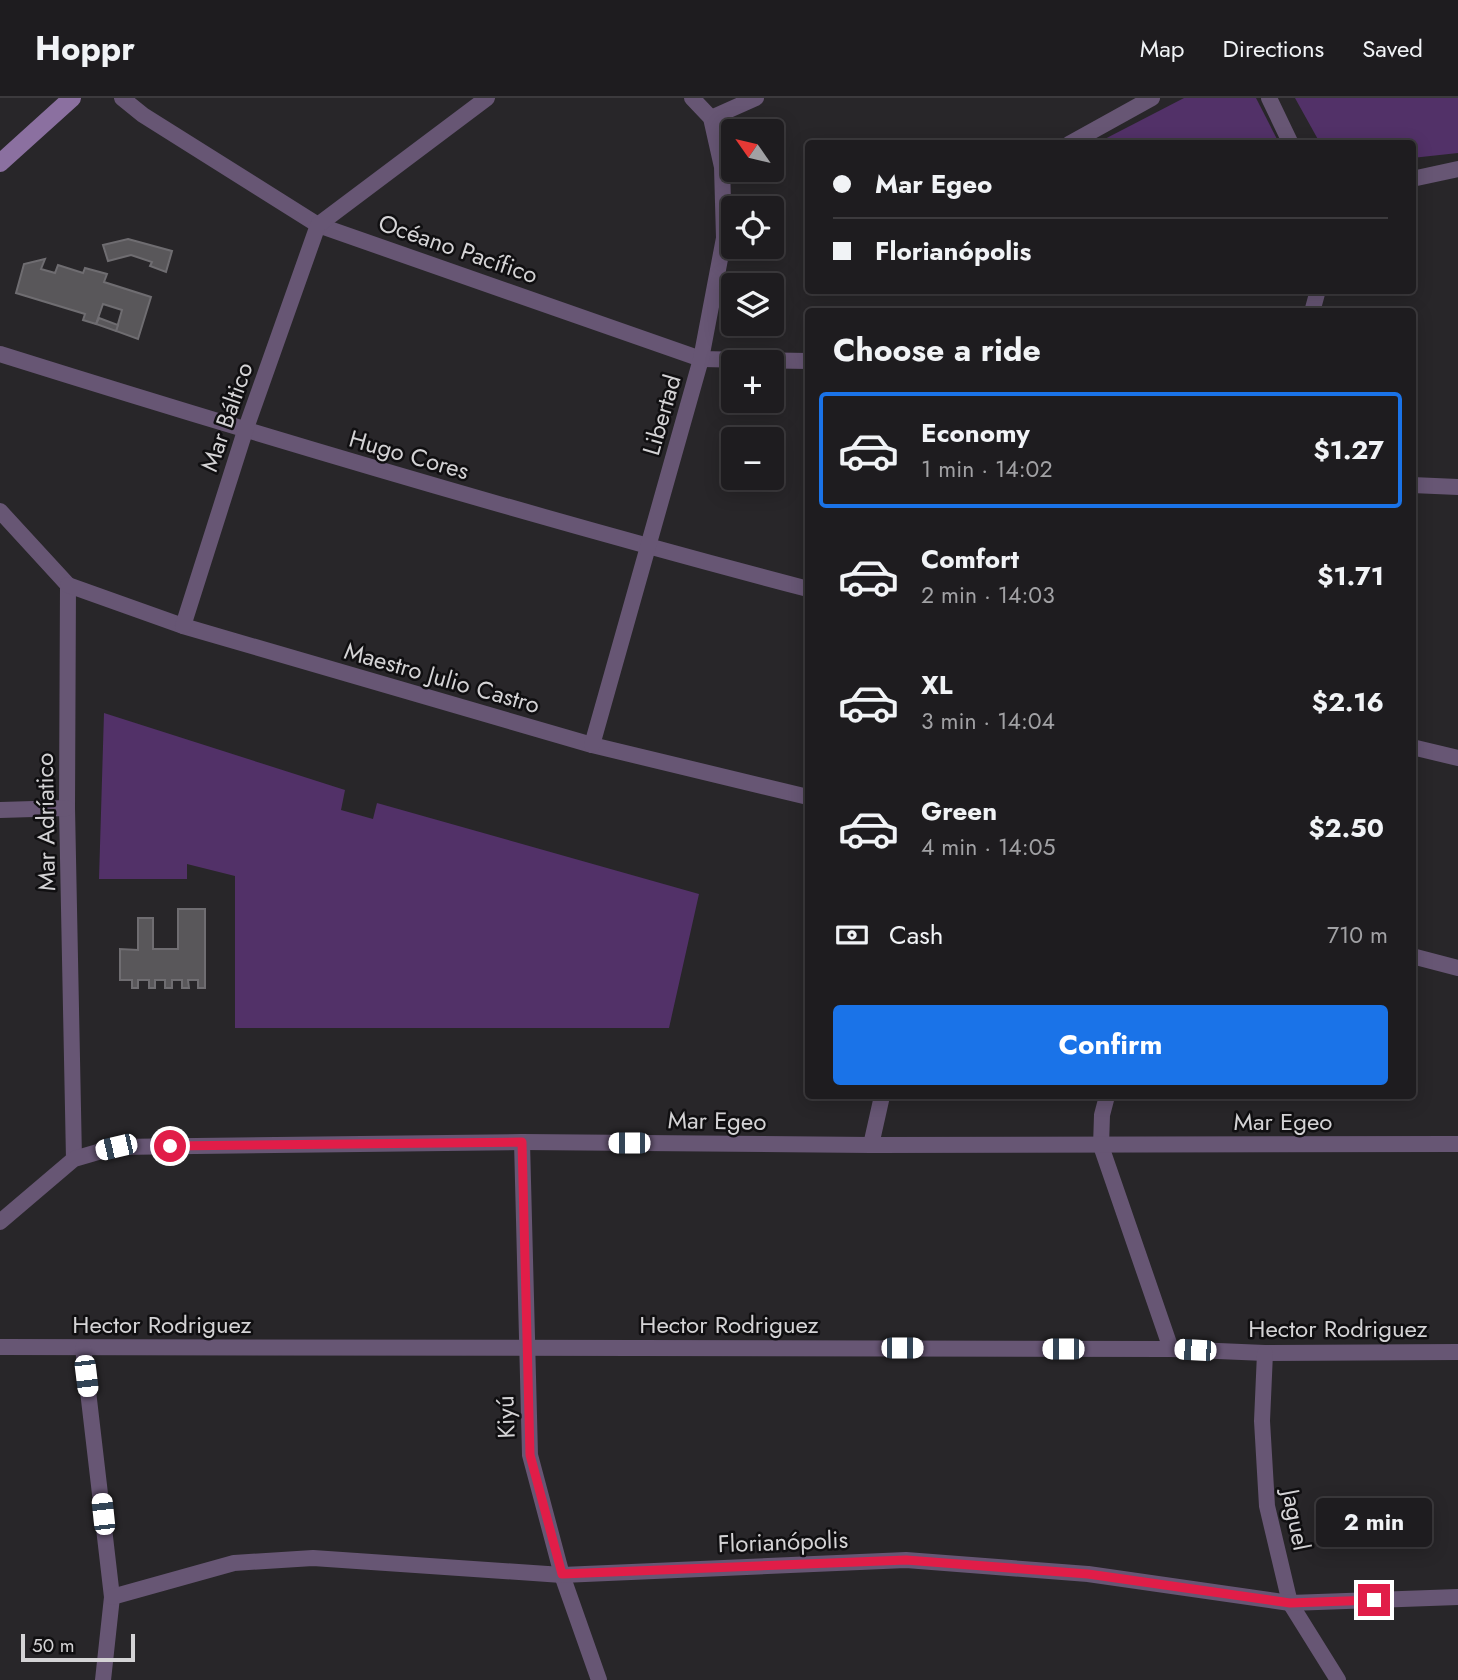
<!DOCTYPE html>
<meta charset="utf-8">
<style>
body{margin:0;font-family:Jost,sans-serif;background:#2b292c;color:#f1f3f6;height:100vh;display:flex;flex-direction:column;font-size:26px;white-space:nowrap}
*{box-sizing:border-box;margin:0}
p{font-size:23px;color:#a1a1a4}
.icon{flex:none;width:38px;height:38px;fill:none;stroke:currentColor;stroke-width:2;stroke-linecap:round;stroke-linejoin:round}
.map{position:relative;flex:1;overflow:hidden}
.panel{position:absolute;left:805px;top:210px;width:611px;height:791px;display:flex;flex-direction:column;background:#1e1c1f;border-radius:7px;box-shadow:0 4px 18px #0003,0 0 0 2px #3c3a3d}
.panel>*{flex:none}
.guide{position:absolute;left:805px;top:42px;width:611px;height:154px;border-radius:7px;box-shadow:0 4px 18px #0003,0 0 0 2px #3c3a3d;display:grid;align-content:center;height:154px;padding:0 28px;background:#1e1c1f}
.needle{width:46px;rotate:304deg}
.controls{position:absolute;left:721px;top:21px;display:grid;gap:14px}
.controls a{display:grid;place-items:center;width:63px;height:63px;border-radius:7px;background:#1e1c1f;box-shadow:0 4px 18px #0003,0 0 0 2px #3c3a3d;font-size:35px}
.scale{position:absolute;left:21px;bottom:18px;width:114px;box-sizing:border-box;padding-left:7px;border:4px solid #d4d3d5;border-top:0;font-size:19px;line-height:24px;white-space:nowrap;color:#d4d3d5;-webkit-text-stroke:5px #100f11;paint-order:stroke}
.end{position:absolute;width:32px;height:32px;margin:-16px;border:9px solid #e11d48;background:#fff;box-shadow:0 0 0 4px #fff}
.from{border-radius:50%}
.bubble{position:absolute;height:49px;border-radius:7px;background:#1e1c1f;box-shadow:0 4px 18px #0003,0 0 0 2px #3c3a3d;font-size:23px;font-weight:700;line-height:49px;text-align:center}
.car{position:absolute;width:21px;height:42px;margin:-21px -10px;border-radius:9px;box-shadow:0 0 5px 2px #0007;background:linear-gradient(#fff 24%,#345 0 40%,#fff 0 76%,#345 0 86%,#fff 0)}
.guide b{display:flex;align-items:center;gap:24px;height:66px;font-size:26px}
.guide b+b{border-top:2px solid #3c3a3d}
.guide i{width:18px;height:18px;background:#f1f3f6}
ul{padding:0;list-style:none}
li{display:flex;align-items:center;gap:21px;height:116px;margin:0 14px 10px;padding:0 14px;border:4px solid transparent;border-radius:7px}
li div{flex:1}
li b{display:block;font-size:26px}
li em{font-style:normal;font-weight:700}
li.selected{border-color:#1a73e8}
li>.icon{width:63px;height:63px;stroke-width:1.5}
h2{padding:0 28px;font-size:32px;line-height:84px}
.pay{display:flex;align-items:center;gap:18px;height:77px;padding:0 28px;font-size:26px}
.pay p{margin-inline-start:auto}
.cta{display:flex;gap:14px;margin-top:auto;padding:14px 28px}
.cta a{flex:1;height:80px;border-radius:7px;background:#1a73e8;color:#fff;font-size:28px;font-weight:700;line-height:80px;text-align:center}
header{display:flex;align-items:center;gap:42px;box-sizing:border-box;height:98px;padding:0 35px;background:#1e1c1f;border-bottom:2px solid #3c3a3d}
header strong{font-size:33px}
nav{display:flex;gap:38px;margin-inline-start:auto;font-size:24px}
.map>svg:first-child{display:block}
.green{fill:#523168}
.building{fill:#59575a;stroke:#6f6d71;stroke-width:2}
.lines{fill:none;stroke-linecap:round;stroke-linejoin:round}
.street{stroke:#675674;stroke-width:16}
.secondary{stroke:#8b70a0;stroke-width:18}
.route{stroke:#e11d48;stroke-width:9}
.labels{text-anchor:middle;stroke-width:5;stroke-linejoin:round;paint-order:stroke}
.street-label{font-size:24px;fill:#d4d3d5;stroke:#100f11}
</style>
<header>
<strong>Hoppr</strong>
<nav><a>Map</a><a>Directions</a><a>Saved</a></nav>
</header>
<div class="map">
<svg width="1458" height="1582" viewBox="0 0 1458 1582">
<rect width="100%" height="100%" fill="#282629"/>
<g class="green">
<polygon points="1184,0 1256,0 1279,45 1097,45"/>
<polygon points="1295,0 1458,0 1458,55 1412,60 1412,46 1320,45"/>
<polygon points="104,615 345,692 341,712 373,721 377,705 699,796 669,930 235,930 235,778 187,766 187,781 99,781"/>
</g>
<g class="building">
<polygon points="128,141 172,153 166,174 150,168 152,164 131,157 108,163 103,147"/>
<polygon points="45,161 41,171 55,175 58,167 83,175 85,170 107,176 104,184 151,199 138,241 116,233 122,212 103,206 96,226 83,222 85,216 16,195 24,166"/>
<polygon points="99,220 118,227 116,233 96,226"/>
<polygon points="178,811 205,811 205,890 198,890 198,882 188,882 189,890 182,890 182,882 172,882 172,890 165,890 165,882 155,882 155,890 149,890 149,882 138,882 138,890 132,890 132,882 120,882 120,851 138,852 138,820 153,820 153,851 178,851"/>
</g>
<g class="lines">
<g class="street">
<polyline points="122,0 143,17 318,127 701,261 808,263"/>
<polyline points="1269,0 1291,46"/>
<polyline points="711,20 756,0"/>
<polyline points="1069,46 1152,0"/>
<polyline points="1412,81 1458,71"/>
<polyline points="1312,214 1318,192"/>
<path d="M0,256C268,340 537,420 808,491"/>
<polyline points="1412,387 1458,389"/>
<polyline points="0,413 68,487 67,710 74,1061"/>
<polyline points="68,487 183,528 592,647 808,699"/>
<polyline points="183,528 245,333 318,127 487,0"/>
<polyline points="592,647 701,261 724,140 722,69 711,20 692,0"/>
<polyline points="1412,649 1458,660"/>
<polyline points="0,712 67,710"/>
<polyline points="1412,858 1458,870"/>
<polyline points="1107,998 1102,1017 1101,1048 1171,1251"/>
<polyline points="522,1044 530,1357 562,1477 599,1582"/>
<polyline points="871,1047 882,998"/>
<polyline points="0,1124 74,1061 115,1049 522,1044 871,1047 1458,1046"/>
<polyline points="0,1249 1171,1251 1265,1255 1458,1254"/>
<polyline points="83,1250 112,1499 103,1582"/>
<polyline points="1265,1255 1262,1323 1267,1408 1290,1505 1338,1582"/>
<polyline points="112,1499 234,1465 313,1460 562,1477 906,1462 1088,1476 1290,1505 1458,1499"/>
</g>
<polyline class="secondary" points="0,65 72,0"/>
</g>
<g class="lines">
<polyline class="route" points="170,1048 522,1044 530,1357 562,1476 906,1462 1088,1476 1290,1505 1374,1502"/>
</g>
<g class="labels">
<g class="street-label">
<text transform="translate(458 151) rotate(19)" y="8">Océano Pacífico</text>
<text transform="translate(662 317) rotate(-74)" y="8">Libertad</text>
<text transform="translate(227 319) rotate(-71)" y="8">Mar Báltico</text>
<text transform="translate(409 357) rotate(16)" y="8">Hugo Cores</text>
<text transform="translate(442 580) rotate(16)" y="8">Maestro Julio Castro</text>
<text transform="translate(46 724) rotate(-91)" y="8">Mar Adríatico</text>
<text transform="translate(717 1023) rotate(1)" y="8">Mar Egeo</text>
<text x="1283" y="1032">Mar Egeo</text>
<text x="162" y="1235">Hector Rodriguez</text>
<text x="729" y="1235">Hector Rodriguez</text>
<text x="1338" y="1239">Hector Rodriguez</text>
<text transform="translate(506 1319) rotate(-92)" y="8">Kiyú</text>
<text transform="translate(1296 1422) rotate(79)" y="8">Jaguel</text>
<text transform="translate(783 1444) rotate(-2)" y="8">Florianópolis</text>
</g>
</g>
</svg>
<div class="controls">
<a><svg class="needle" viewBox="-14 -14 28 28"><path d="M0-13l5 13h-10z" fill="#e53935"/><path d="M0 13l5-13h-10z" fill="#a1a1a4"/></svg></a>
<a><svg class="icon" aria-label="locate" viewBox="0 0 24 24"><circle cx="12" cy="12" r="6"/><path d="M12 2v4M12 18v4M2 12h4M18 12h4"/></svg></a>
<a><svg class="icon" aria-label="layers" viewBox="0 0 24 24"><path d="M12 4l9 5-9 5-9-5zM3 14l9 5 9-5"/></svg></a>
<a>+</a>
<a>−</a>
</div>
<div class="scale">50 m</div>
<i class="end from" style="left:170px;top:1048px"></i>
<i class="end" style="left:1374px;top:1502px"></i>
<div class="bubble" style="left:1316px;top:1400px;width:116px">2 min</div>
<i class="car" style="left:629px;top:1045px;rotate:270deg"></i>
<i class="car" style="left:116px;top:1049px;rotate:257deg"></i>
<i class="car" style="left:902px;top:1250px;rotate:90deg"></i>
<i class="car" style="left:1063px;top:1251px;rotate:270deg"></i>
<i class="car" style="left:1195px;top:1252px;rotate:273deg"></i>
<i class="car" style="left:86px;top:1278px;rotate:173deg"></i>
<i class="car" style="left:103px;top:1416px;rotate:354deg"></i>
<div class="guide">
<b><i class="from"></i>Mar Egeo</b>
<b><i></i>Florianópolis</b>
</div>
<section class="panel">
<h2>Choose a ride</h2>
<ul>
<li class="selected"><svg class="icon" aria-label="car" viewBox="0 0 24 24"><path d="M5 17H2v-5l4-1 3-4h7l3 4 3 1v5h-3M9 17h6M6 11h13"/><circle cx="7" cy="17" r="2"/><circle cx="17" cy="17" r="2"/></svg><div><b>Economy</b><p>1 min · 14:02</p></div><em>$1.27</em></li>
<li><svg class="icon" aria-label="car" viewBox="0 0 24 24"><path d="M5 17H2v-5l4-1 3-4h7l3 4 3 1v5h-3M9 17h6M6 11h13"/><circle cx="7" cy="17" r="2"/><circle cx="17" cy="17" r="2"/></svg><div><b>Comfort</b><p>2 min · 14:03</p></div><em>$1.71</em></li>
<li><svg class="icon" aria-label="car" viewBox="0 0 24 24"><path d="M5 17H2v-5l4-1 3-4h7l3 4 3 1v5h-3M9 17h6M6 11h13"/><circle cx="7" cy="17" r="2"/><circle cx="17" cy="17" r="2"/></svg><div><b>XL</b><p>3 min · 14:04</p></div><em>$2.16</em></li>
<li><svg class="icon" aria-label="car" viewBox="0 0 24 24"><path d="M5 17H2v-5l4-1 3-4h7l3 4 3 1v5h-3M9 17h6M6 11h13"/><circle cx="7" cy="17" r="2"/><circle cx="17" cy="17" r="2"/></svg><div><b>Green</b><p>4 min · 14:05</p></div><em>$2.50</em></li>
</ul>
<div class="pay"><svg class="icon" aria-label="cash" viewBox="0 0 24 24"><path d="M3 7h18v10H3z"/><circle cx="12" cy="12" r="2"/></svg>Cash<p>710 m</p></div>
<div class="cta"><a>Confirm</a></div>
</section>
</div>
